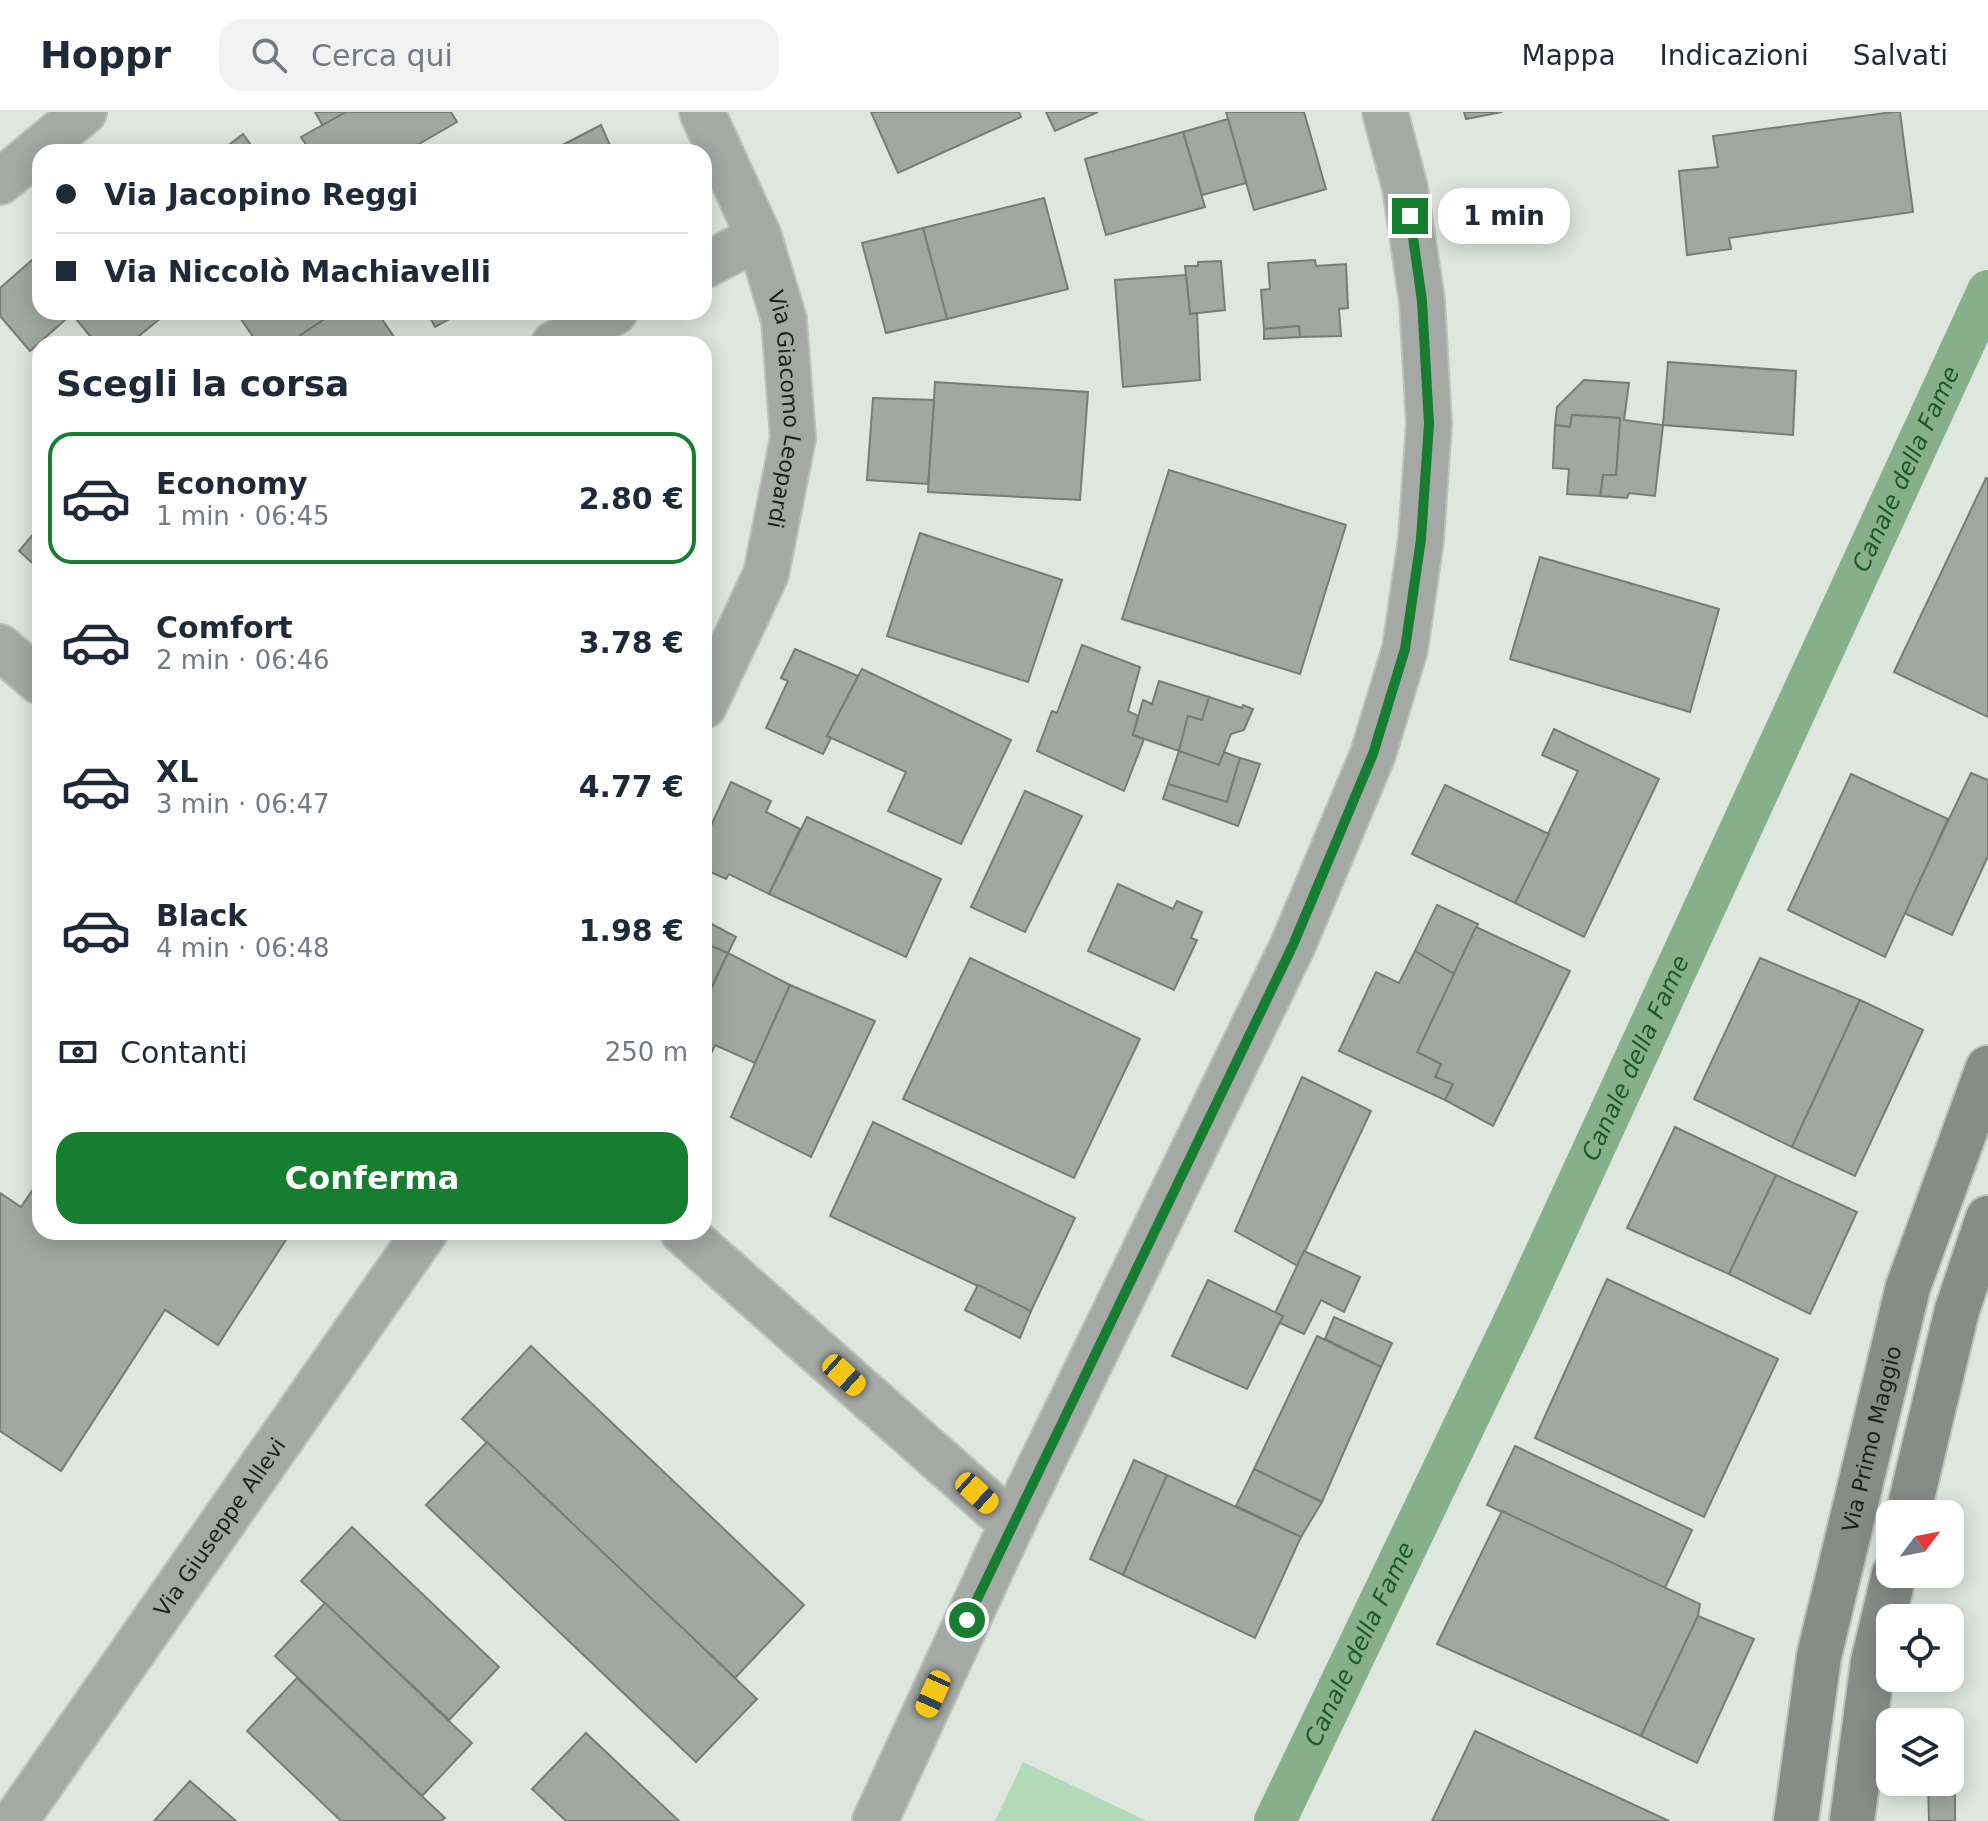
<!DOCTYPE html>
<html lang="it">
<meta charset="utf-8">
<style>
body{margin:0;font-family:"DejaVu Sans",sans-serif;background:#f2f2f3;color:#1f2937;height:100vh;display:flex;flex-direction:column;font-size:30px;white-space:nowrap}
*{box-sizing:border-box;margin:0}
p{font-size:26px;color:#747a83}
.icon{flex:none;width:44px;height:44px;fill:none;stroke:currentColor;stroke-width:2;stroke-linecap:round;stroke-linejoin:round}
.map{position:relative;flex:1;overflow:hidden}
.drawer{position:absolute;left:32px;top:224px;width:680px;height:904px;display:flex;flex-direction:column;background:#fff;border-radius:24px;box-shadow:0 4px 20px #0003}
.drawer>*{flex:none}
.guide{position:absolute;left:32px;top:32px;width:680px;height:176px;border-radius:24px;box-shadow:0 4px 20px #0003;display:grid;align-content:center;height:176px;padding:0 24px;background:#fff}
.needle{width:52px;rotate:58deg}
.controls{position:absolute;left:1876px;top:1388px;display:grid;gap:16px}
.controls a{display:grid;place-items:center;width:88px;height:88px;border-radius:16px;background:#fff;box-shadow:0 4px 20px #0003;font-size:40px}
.end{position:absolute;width:36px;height:36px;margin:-18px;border:10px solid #177d30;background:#fff;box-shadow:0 0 0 4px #fff}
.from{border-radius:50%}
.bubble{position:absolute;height:56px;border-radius:24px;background:#fff;box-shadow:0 4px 20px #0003;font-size:26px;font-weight:600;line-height:56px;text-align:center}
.car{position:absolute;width:24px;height:48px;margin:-24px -12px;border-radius:10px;box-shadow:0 0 6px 2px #0007;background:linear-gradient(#f5c518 24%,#345 0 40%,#f5c518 0 76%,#345 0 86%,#f5c518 0)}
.guide b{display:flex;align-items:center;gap:28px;height:76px;font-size:30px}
.guide b+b{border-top:2px solid #e0e1e3}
.guide i{width:20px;height:20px;background:#1f2937}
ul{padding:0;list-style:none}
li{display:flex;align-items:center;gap:24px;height:132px;margin:0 16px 12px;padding:0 8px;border:4px solid transparent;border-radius:24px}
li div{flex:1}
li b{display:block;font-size:30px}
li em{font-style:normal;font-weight:600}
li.active{border-color:#177d30}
li>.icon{width:72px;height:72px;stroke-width:1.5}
h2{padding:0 24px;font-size:36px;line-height:96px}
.pay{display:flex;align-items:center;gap:20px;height:88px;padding:0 24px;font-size:30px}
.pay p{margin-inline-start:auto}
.button{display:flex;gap:16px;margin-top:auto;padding:16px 24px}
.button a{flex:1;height:92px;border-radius:24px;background:#177d30;color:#fff;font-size:32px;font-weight:600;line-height:92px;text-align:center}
header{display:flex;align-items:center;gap:48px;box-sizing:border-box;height:112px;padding:0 40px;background:#fff;border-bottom:2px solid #e0e1e3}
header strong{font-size:38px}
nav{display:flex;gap:44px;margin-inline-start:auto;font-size:28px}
.search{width:560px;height:72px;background:#f2f2f3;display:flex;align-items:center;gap:20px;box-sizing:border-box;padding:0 28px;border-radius:24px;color:#747a83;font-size:30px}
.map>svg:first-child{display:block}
.green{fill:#b3dab6}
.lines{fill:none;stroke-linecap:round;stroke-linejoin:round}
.canal{stroke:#86b089;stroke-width:42}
.building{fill:#a0a9a0;stroke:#757e76;stroke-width:2}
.street-casing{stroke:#bac3bb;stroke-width:48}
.secondary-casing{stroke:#bac3bb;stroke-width:48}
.street{stroke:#a5a9a5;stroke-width:44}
.secondary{stroke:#868c87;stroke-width:44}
.route{stroke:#177d30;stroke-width:10}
.labels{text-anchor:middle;stroke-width:6;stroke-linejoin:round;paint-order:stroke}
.street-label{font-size:22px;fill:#1d211e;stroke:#fff}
.water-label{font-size:24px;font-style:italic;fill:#1d5a28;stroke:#fff}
</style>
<header>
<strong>Hoppr</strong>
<div class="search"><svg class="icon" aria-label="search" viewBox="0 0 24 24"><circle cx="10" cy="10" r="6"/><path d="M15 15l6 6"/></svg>Cerca qui</div>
<nav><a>Mappa</a><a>Indicazioni</a><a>Salvati</a></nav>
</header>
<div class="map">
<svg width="1988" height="1709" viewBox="0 0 1988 1709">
<rect width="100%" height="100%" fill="#dde7de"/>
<polygon class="green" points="1023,1650 1147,1709 995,1709"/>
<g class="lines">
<path class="canal" id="s1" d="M1275,1709L1521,1195L1988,179"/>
</g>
<g class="building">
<polygon points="315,0 346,0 323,14"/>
<polygon points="346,0 451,0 457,10 405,40 311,40 301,25"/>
<polygon points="871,0 1019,0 1021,5 898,61"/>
<polygon points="1046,0 1098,0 1055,19"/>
<polygon points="1226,0 1304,0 1326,77 1254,98"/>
<polygon points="1464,0 1502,0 1466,7"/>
<polygon points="1893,0 1900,0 1913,100 1729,126 1731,137 1687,143 1679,59 1718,55 1713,24"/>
<polygon points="1228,7 1246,71 1202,83 1183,20"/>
<polygon points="601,13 612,38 610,40 549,40"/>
<polygon points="1183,20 1205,95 1106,123 1085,47"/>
<polygon points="243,22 256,40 220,40"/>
<polygon points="1044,86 1068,177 947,207 923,116"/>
<polygon points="923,116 947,207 886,221 862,131"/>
<polygon points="40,141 40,200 74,200 30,239 0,204 0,176"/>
<polygon points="1315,148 1316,154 1346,152 1348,196 1339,197 1341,224 1300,225 1299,214 1264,217 1261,178 1270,177 1268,151"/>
<polygon points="1221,149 1225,198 1190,202 1185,154 1198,154 1198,150"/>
<polygon points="1186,163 1190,202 1197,201 1200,268 1123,275 1115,168"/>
<polygon points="74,200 167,200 167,201 129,232 92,232 95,230 72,202"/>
<polygon points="236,200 324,200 328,205 287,232 258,232"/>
<polygon points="335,200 377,200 399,232 289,231"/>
<polygon points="427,200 462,200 435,215"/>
<polygon points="1299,214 1300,225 1264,227 1264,217"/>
<polygon points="1668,250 1796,259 1793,323 1663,313"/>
<polygon points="1584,268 1629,271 1624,308 1663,313 1655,384 1629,381 1627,386 1600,384 1603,363 1616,363 1620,306 1572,303 1570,315 1555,313 1557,295"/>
<polygon points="935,270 1088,280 1080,388 928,380"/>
<polygon points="873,286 934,288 928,372 867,368"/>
<polygon points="1572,303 1620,306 1616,363 1603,363 1600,384 1567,382 1569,357 1553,356 1555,313 1570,315"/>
<polygon points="1169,358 1346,413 1300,562 1122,507"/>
<polygon points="1986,366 1988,367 1988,605 1894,560"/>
<polygon points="40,414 40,458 19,439"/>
<polygon points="920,421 1062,468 1028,570 887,524"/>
<polygon points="1540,445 1719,497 1690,600 1510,547"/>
<polygon points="1082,533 1140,555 1128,599 1138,604 1133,623 1144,627 1124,679 1037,639 1052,599 1057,601"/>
<polygon points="795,537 858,564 827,624 831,626 823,642 766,616 788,569 781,566"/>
<polygon points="862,557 1011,628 961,732 888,699 906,660 827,624"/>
<polygon points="1159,569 1209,585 1202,608 1188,604 1179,639 1133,623 1143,588 1152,592"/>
<polygon points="1209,585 1242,596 1243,593 1253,597 1244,618 1231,622 1219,653 1179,639 1188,604 1202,608"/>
<polygon points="1554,617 1659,667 1584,825 1515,791 1578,659 1542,643"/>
<polygon points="1179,639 1219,653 1224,640 1240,646 1227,690 1168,672"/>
<polygon points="1240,646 1260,652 1238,714 1163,687 1168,672 1227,690"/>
<polygon points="1971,661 1988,668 1988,744 1952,823 1904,801"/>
<polygon points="1851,662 1948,707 1885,845 1788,798"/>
<polygon points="731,670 771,689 766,700 800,717 769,782 729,762 726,767 704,757 704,729"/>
<polygon points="1445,673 1549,722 1515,791 1412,742"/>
<polygon points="1025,679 1082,704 1025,820 971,795"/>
<polygon points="807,705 941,767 906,845 769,782"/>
<polygon points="1118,772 1173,797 1177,789 1202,800 1191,826 1197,828 1174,878 1088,839"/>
<polygon points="1437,793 1478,812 1454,862 1415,839"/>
<polygon points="706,809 736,825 728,841 704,831"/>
<polygon points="1476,815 1570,859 1493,1014 1445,988 1453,972 1435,965 1441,952 1417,940"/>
<polygon points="704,831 728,841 708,883 704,881"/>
<polygon points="1415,839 1454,862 1417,940 1441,952 1435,965 1453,972 1445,988 1339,939 1376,860 1399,871"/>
<polygon points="728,841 790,873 755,951 715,933 704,957 704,892"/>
<polygon points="970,846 1140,927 1074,1066 903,987"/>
<polygon points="1760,846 1860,888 1792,1035 1694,987"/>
<polygon points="790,873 875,909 811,1045 731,1005"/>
<polygon points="1860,888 1923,918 1855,1064 1792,1035"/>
<polygon points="1302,965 1371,999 1298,1154 1235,1119"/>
<polygon points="873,1010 1075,1106 1031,1199 830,1104"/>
<polygon points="1675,1015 1776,1063 1729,1162 1627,1116"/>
<polygon points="1776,1063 1857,1100 1810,1202 1729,1162"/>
<polygon points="40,1067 40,1120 291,1120 218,1233 165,1198 61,1359 0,1319 0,1081 21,1095"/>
<polygon points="1304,1139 1360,1165 1344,1200 1321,1188 1304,1222 1280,1211 1283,1204 1275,1201"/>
<polygon points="1607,1167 1778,1247 1704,1405 1535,1326"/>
<polygon points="1208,1168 1283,1204 1247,1277 1172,1244"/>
<polygon points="978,1173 1031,1199 1020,1226 965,1198"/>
<polygon points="1334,1205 1392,1231 1381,1255 1325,1227"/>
<polygon points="1317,1224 1381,1255 1322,1390 1254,1357"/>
<polygon points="531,1234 804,1493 735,1566 462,1307"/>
<polygon points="487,1330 757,1587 696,1650 426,1393"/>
<polygon points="1515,1334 1692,1418 1665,1476 1487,1393"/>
<polygon points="1134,1348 1167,1363 1123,1463 1090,1447"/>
<polygon points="1254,1357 1322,1390 1301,1425 1236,1394"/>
<polygon points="1167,1363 1301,1425 1255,1526 1123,1463"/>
<polygon points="1502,1399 1700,1492 1698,1504 1641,1624 1437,1532"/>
<polygon points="352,1415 499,1555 449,1608 301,1469"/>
<polygon points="325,1491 472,1631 422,1684 275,1544"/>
<polygon points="1698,1504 1754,1527 1697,1651 1641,1624"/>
<polygon points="297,1566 445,1706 441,1709 341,1709 247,1619"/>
<polygon points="1475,1619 1669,1709 1432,1709"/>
<polygon points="586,1621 679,1709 566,1709 532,1677"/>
<polygon points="1950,1646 1955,1646 1955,1709 1929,1709 1928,1670 1950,1670"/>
<polygon points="190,1669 236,1709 154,1709"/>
</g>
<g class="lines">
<defs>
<g id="street">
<path id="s2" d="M702,0L759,125L784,208L793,326L766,462L704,594"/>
<polyline points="0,70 84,0"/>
<polyline points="704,154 759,125"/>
<polyline points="554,232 615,200"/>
<polyline points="0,535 40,570"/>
<polyline points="683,1120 1012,1412"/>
<path id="s3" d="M15,1709L425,1120"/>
<polyline points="875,1709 1012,1412 1293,833 1373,642 1405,537 1421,427 1429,312 1422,189 1405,76 1385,0"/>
</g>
<g id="secondary">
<polyline points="1908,1402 1957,1198 1988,1106"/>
<path id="s4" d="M1796,1709L1819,1544L1908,1175L1988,956"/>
<polyline points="1852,1709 1873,1550 1894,1462"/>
</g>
</defs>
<use href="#street" class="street-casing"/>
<use href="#secondary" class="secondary-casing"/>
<use href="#street" class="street"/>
<use href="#secondary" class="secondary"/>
</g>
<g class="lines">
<polyline class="route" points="967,1508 1293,833 1373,642 1405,537 1421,427 1429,312 1422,189 1410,104"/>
</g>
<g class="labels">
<g class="street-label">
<text dy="8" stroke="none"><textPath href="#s2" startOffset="314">Via Giacomo Leopardi</textPath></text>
<text dy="8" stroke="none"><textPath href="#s4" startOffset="390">Via Primo Maggio</textPath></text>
<text dy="8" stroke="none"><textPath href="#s3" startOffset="358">Via Giuseppe Allevi</textPath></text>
</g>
<g class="water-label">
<text dy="8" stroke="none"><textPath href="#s1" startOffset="1492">Canale della Fame</textPath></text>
<text dy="8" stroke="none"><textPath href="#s1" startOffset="844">Canale della Fame</textPath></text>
<text dy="8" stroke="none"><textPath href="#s1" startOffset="196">Canale della Fame</textPath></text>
</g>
</g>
</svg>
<div class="controls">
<a><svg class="needle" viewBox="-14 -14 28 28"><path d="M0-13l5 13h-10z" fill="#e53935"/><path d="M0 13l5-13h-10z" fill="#747a83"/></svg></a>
<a><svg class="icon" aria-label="locate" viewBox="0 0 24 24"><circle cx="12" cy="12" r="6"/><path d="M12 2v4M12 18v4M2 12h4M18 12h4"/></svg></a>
<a><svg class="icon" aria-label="layers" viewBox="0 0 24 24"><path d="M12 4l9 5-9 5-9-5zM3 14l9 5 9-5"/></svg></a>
</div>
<i class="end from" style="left:967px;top:1508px"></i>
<i class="end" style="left:1410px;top:104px"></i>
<div class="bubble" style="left:1438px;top:76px;width:132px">1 min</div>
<i class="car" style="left:844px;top:1263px;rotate:132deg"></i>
<i class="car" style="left:977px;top:1381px;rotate:132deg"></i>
<i class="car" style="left:933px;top:1582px;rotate:204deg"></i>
<div class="guide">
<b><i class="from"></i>Via Jacopino Reggi</b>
<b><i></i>Via Niccolò Machiavelli</b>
</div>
<section class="drawer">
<h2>Scegli la corsa</h2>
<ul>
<li class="active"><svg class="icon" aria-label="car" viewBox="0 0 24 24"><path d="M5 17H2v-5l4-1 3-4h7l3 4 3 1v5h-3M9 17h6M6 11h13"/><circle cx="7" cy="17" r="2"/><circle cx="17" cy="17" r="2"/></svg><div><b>Economy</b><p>1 min · 06:45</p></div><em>2.80 €</em></li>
<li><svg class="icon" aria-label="car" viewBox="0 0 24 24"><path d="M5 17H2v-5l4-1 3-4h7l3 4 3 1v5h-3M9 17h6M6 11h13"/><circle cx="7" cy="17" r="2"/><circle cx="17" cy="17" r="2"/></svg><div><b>Comfort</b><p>2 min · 06:46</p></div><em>3.78 €</em></li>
<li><svg class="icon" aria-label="car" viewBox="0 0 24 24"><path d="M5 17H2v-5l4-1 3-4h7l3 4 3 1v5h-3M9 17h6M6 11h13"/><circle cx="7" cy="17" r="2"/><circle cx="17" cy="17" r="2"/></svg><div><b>XL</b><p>3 min · 06:47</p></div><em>4.77 €</em></li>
<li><svg class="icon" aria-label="car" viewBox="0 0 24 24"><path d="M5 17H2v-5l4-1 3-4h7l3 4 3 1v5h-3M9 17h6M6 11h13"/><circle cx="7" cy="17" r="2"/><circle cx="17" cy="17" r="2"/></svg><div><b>Black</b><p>4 min · 06:48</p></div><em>1.98 €</em></li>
</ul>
<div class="pay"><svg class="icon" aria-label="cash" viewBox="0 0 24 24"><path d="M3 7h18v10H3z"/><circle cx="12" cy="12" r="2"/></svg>Contanti<p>250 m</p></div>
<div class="button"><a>Conferma</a></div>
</section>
</div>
